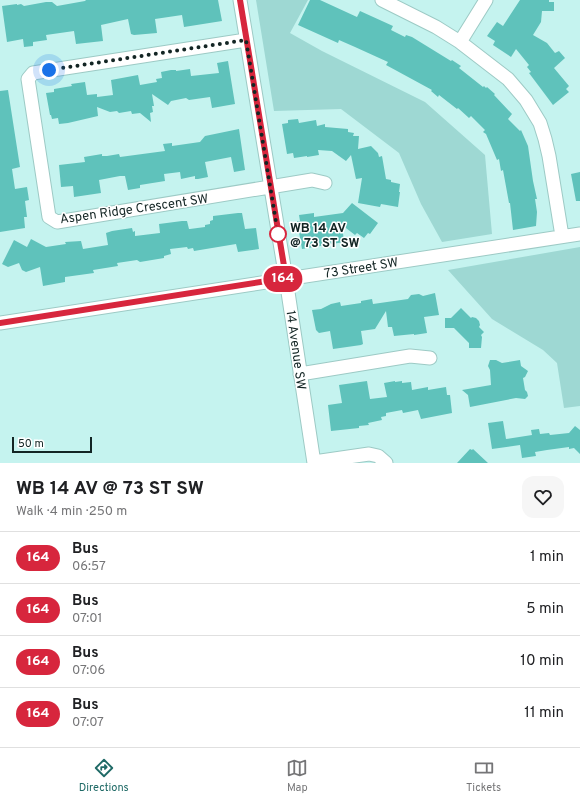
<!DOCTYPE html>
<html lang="en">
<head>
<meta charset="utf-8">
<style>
	body { margin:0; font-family:Overpass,sans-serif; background:#f6f6f6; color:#202124; height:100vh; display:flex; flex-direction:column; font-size:15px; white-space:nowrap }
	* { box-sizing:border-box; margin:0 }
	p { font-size:13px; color:#757577 }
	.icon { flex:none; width:22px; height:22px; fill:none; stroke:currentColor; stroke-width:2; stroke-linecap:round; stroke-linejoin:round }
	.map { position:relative; height:463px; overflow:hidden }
	.drawer { display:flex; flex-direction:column; background:#fff; flex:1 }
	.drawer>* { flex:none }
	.badge { padding:0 8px; border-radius:13px; font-size:14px; line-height:26px }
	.scale { position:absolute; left:12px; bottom:10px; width:80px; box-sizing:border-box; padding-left:4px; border:2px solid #132524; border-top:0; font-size:11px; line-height:14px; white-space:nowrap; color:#132524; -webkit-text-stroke:3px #fff; paint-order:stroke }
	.you { position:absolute; width:20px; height:20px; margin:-10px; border:3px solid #fff; border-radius:50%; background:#1a73e8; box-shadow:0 0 0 6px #1a73e833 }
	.map>.badge { position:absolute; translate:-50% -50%; box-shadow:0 0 0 2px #fff }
	.round { display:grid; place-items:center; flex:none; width:42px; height:42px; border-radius:12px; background:#f6f6f6 }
	.summary { display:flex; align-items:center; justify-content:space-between; height:68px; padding:0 16px }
	h1 { font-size:19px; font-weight:700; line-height:30px }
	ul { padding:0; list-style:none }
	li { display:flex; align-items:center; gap:12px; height:52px; padding:0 16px; border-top:1px solid #e0e0e0 }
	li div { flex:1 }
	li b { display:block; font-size:15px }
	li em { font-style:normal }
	li .badge { min-width:44px; font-weight:700; text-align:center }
	.tab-bar { display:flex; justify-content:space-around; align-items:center; height:56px; border-top:1px solid #e0e0e0; background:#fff; font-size:11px; color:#757577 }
	.tab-bar a { display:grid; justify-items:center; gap:2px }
	.tab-bar .current { color:#1f6a66 }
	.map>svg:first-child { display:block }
</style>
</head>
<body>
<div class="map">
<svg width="580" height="463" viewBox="0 0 580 463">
	<rect width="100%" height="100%" fill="#c5f3ef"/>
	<!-- green -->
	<path fill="#9ed8d3" d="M256,0H308L290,33L322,51L425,102L485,155L492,234L442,242L421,204L399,153L341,109L274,111Z
		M580,247V406L564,408L557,363L543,350L492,319L448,270Z"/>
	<!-- building -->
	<path fill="#5fc2bb" d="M86,0H218L222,21L184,27L182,15L155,19L157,33L134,35L131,34L128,19L101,25L103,41L76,44L74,31L46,35L47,40L33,42V46L24,47L23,39L7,42L2,6L17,4V5L21,4L24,6L46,2H52L57,6L85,1Z
		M310,0H320L357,17L360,11L393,26L391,30L405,37L406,35L412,37L451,61L452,60L461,66L459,68L483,87L484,86L486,88L487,87L495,94L494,95L512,114L508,119L520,131L521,130L528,146L533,181L537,199H535L537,212L536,226L513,230L510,203H509L503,170L501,171L499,159L497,160L486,134L483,132L485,130L471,116L469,118L458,108L457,109L439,95L438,97L431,91L432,90L386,65L388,62L355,47L339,40L338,43L298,25Z
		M520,0H549V2H554V11H542L541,22L533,35L547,43L555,53L559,51L565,58L554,68L569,86L566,89L569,92L553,105L529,73L531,72L527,67L529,65L516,49L511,57L493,45L495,41L487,36L497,22L503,26Z
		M228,61L235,104L212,108L210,97L189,100L186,98L171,101L168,105L152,94L154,106H152L153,112L150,113L151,122L140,113L132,114L131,111L119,113L117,111L110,112L97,107L98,116L68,123L59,124L58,118L52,119L51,115H50L46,93L54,92V89L72,86L71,84L85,82L87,95L97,94V97L113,95L111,80L138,75L140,85L157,82L156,79L162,78L161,72L171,70H176V71L190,69L191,76L219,73L217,63Z
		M8,90L20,167L12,169L15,189L27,187L29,200L25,201L27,217H24L25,228L0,232V91Z
		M298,119L299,123L316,120L317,126L325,124V127L348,129V132L354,133L353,136H359L358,149L371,146L378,153L379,157L382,156L386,179L391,180V182L400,184L399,192H400L398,207L381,204L380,207L358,203L362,178L356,179L351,155L346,161L332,151L318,150L319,155L307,157V156L294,158L293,153L287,154L282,124L288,123V120Z
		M239,129L245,170L234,172L231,157L205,162L208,177L198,179H195V176L181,179L180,172L164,174L165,181L140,185V188L128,190L125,176H120L99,180L101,193L74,197L73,186L61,187L59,165L85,162L84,157L102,154V156H107L119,154L120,157L165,151L163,144L172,143V146L200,142L205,136Z
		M580,172V201H576L571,174Z
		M352,203L378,223L370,234L368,233L364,238L357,233L355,235L342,225L344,242L302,249L297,221H300L299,215L314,213V217L343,213Z
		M238,213H242L245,229L256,228L259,249L238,252L236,244L194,251L193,248L188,249L187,247L170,249L171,254L164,256V258L140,262L137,260L117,263L118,266L93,270L94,273L65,277V282L43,286L40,267L26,272L22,270L19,263L8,267L2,264L14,240L27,247L31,239L46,247L66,244L65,242L81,241L83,249L108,245L106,233L112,231L132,228L133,232L135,231V236L160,233L159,224L182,221H187L189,229H190L205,227V225L210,224V221L213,220V216Z
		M435,293L439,315L424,317L427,333L414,335V334L394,336L392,327H388L386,311L375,329L361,331L363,344L361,345L333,349L330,331L319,333L316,330L312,310L321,309L331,304L340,302L341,306L361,303V301L372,299L373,304L408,299L411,295L419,294L423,296Z
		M461,308L471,318L472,317L476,318L479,321L480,325L479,327L484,332L481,335L482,337L481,348H469V343L454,328H445V318H451Z
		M490,360H496L502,363L520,360L521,366L528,371L525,377L523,378L525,390L527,392L528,396L525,399L516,398L470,407L468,395L462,390L491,385L490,370L488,366Z
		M367,381L370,399L387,397L384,383L395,381V382L402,381V383L411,382L412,390L428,387V390L446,387L447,395H450L452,413L421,419L418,410L403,413L402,410L386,413V416L381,417L382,420L368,423L369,425L359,426V428L331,431L328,405L342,403L339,385Z
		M503,421L506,439L532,435L531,430L539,429L540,434L549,433L550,435L569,433L575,426L580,430V454L574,448L569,449V447L547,450L535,452L536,456L522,458L520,445L492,449L488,423Z
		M470,449L472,450L473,449L488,463H457Z"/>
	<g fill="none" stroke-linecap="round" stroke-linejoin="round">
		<!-- minor casing -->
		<g stroke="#9dcac5" stroke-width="15">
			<path id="minor" d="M240,0L286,279L314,463
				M382,0L436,27L460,42L508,79L526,100L540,123L545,139L549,156L562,236
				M246,40L33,73L28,79L49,217L57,222L312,180L325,183
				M460,42L486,0
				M0,323L580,234
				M300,374L410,356L430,358
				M314,462L369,454L378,456L386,463"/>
		</g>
		<!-- minor -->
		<use href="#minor" stroke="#fff" stroke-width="13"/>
	</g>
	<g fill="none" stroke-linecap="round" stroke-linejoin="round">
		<!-- line casing -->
		<g stroke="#fff" stroke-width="9">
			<path id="line" d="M0,323L286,278L240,0"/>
		</g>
		<!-- line -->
		<use href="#line" stroke="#d7263d" stroke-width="6"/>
		<!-- walk -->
		<path stroke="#132524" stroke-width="4" stroke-dasharray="0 7.2" d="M49,70L246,40L278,234"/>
	</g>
	<!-- markers -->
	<circle fill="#fff" stroke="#d7263d" stroke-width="2" cx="278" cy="234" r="8"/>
	<g text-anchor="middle" stroke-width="3" stroke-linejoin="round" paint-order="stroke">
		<!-- street labels -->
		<g font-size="13" fill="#132524" stroke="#fff">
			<text transform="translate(134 208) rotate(-8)" y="5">Aspen Ridge Crescent SW</text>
			<text transform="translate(361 267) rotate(-9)" y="5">73 Street SW</text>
			<text transform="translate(297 350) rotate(82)" y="5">14 Avenue SW</text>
		</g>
		<!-- stop labels -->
		<g font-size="13" font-weight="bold" fill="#132524" stroke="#fff" text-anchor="start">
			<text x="290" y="232">WB 14 AV<tspan x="290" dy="15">@ 73 ST SW</tspan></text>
		</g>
	</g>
</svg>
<div class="scale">50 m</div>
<div class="you" style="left:49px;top:70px"></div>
<b class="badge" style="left:283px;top:279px;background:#d7263d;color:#fff">164</b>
</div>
<section class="drawer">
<div class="summary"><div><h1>WB 14 AV @ 73 ST SW</h1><p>Walk · 4 min · 250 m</p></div><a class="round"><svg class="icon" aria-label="heart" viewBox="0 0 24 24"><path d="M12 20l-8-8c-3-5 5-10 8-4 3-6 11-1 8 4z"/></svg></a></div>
<ul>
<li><span class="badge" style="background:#d7263d;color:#fff">164</span><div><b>Bus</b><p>06:57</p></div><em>1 min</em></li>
<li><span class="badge" style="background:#d7263d;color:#fff">164</span><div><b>Bus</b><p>07:01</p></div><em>5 min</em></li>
<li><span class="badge" style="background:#d7263d;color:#fff">164</span><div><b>Bus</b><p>07:06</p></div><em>10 min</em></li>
<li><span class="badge" style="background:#d7263d;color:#fff">164</span><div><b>Bus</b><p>07:07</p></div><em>11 min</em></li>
</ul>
</section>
<nav class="tab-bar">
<a class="current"><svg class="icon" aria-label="directions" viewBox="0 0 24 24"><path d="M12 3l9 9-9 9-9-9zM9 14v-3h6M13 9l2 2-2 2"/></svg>Directions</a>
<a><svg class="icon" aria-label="map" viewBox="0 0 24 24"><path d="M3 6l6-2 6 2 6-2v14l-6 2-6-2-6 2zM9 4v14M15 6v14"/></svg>Map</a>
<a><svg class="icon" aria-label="tickets" viewBox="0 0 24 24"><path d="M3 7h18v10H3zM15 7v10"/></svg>Tickets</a>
</nav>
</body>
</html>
